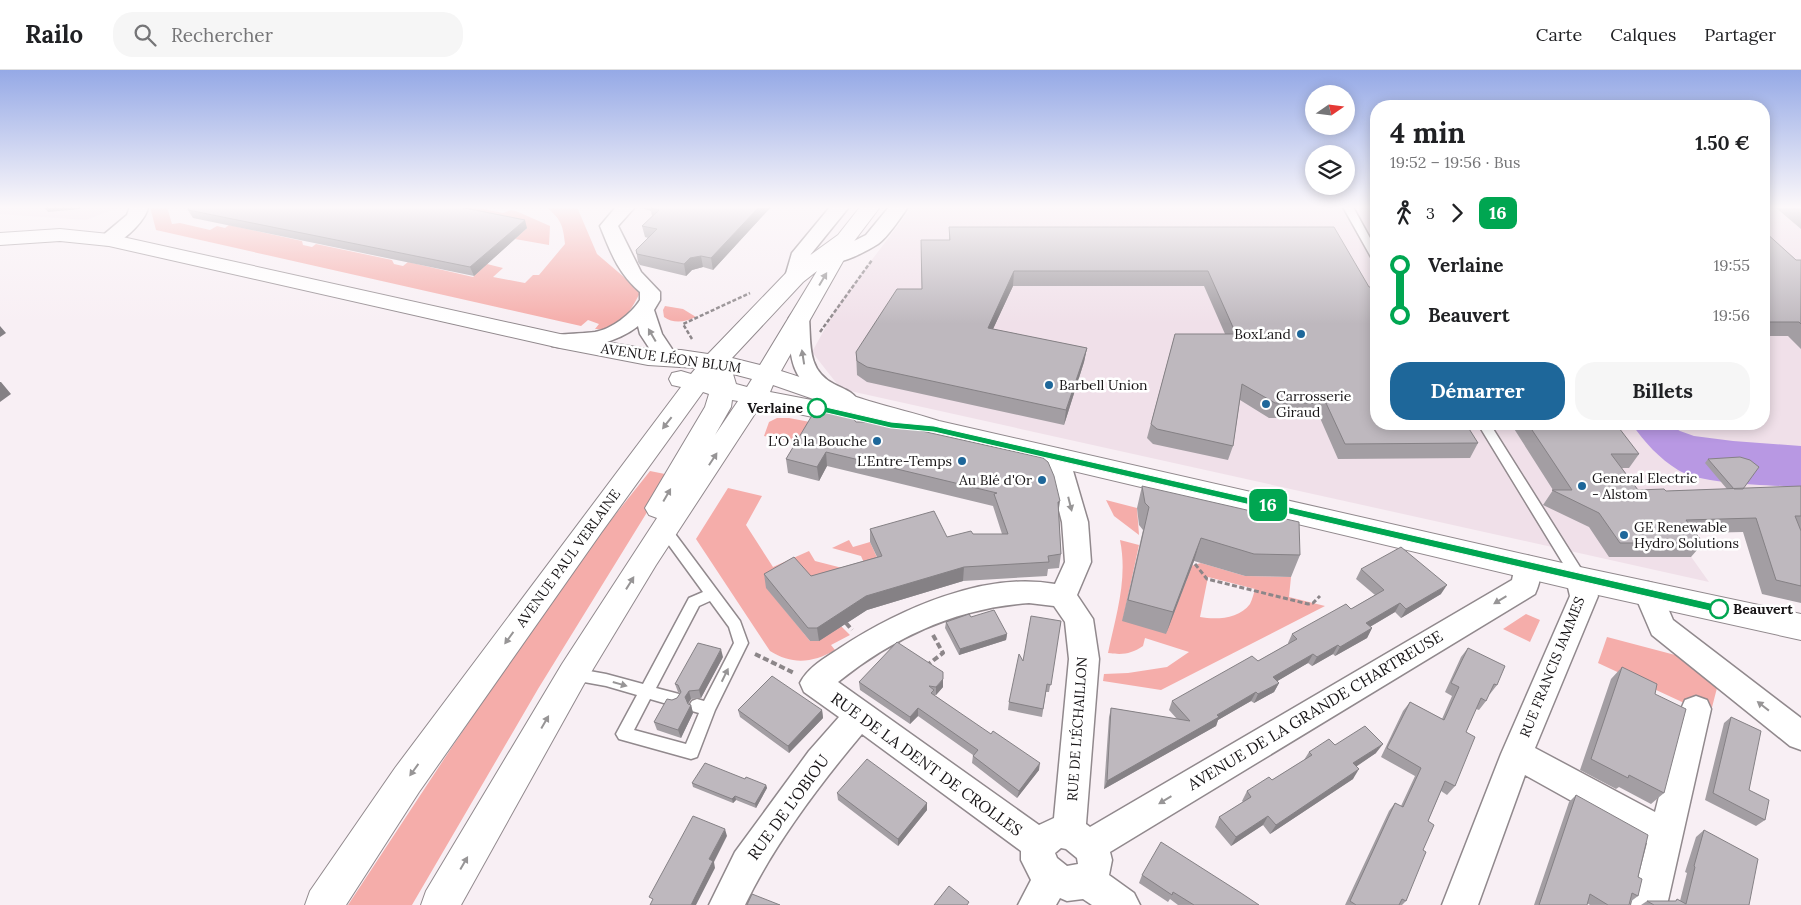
<!DOCTYPE html>
<html lang="fr">
<head>
<meta charset="utf-8">
<style>
	body { margin:0; font-family:Lora,serif; background:#f6f6f6; color:#202124; height:100vh; display:flex; flex-direction:column; font-size:19px; white-space:nowrap }
	* { box-sizing:border-box; margin:0 }
	p { font-size:16px; color:#757577 }
	.icon { flex:none; width:28px; height:28px; fill:none; stroke:currentColor; stroke-width:2; stroke-linecap:round; stroke-linejoin:round }
	.map { position:relative; flex:1; overflow:hidden }
	.details { position:absolute; left:1370px; top:30px; width:400px; height:330px; display:flex; flex-direction:column; background:#fff; border-radius:20px; box-shadow:0 2px 12px #0003 }
	.details>* { flex:none }
	.badge { padding:0 10px; border-radius:8px; font-size:18px; line-height:32px }
	.needle { width:32px; rotate:76deg }
	.controls { position:absolute; left:1305px; top:15px; display:grid; gap:10px }
	.controls a { display:grid; place-items:center; width:50px; height:50px; border-radius:50%; background:#fff; box-shadow:0 2px 12px #0003; font-size:25px }
	.map>.badge { position:absolute; translate:-50% -50%; box-shadow:0 0 0 2px #fff }
	.legs { display:flex; align-items:center; gap:8px; height:55px; padding:0 20px; font-size:16px }
	.legs p { margin-inline-start:auto }
	.overview { display:flex; align-items:center; justify-content:space-between; height:85px; padding:0 20px }
	h1 { font-size:28px; font-weight:700; line-height:38px }
	.primary-button { display:flex; gap:10px; margin-top:auto; padding:10px 20px }
	.primary-button a { flex:1; height:58px; border-radius:20px; background:#1e679a; color:#fff; font-size:20px; font-weight:700; line-height:58px; text-align:center }
	.primary-button a+a { background:#f6f6f6; color:#202124 }
	ul { padding:0 20px; list-style:none }
	li { display:flex; align-items:center; gap:18px; height:50px; font-size:19px }
	li i { display:grid; place-items:center; width:8px; height:100%; margin:0 6px; background:currentColor }
	li i::after { content:''; width:12px; height:12px; margin:-6px; border:4px solid; border-radius:50%; background:#fff }
	li p { margin-inline-start:auto }
	li:first-child i { background:linear-gradient(#0000 50%,currentColor 0) }
	li:last-child i { background:linear-gradient(currentColor 50%,#0000 0) }
	header { display:flex; align-items:center; gap:30px; box-sizing:border-box; height:70px; padding:0 25px; background:#fff; border-bottom:1px solid #e0e0e0 }
	header strong { font-size:24px }
	nav { display:flex; gap:28px; margin-inline-start:auto; font-size:18px }
	.search { width:350px; height:45px; background:#f6f6f6; display:flex; align-items:center; gap:12px; box-sizing:border-box; padding:0 18px; border-radius:20px; color:#757577; font-size:19px }
	.map>svg:first-child { display:block }
</style>
</head>
<body>
<header>
<strong>Railo</strong>
<div class="search"><svg class="icon" aria-label="search" viewBox="0 0 24 24"><circle cx="10" cy="10" r="6"/><path d="M15 15l6 6"/></svg>Rechercher</div>
<nav><a>Carte</a><a>Calques</a><a>Partager</a></nav>
</header>
<div class="map">
<svg width="1801" height="835" viewBox="0 0 1801 835">
	<rect width="100%" height="100%" fill="#f8eff4"/>
	<!-- built -->
	<path fill="#f0e0e9" d="M0,137H116L117,138L86,150L0,144Z
		M912,137H1376V354H1764V137H1801V460L1675,464L1709,512L841,319L812,282L839,233Z"/>
	<!-- green -->
	<path fill="#f5adaa" fill-rule="evenodd" d="M150,137H167L172,154L180,153L210,160L217,156L225,158L229,155L302,171L303,175L312,177L316,174L392,190L394,194L403,196L408,192L473,207L487,194L503,198L493,207L525,213L533,205H539L565,174C563,155 561,149 546,137H577L597,184L638,219L640,223C629,243 620,261 595,259L599,254L588,250L581,256L156,160Z
		M422,137H473L503,143L511,140L516,141L550,156L549,175L515,169L527,158Z
		M665,236L683,239L696,247C686,252 673,254 664,247L663,240Z
		M777,348H789L810,352L798,373L764,366L769,352Z
		M650,401L670,405L538,619L412,835H348L452,677L576,494Z
		M728,418L762,426L746,455L773,497L809,481L815,491L854,501L766,517L810,571L841,556L850,565L831,575L835,580C813,593 792,595 770,581L696,469Z
		M1106,430L1137,438L1139,465L1114,446Z
		M849,470L853,477L870,472L885,505L871,509L861,486L832,478Z
		M1120,470L1139,475L1123,549L1166,563L1187,509L1184,498L1201,493L1245,506L1291,507L1289,527L1325,536L1161,620L1103,611L1104,604L1128,603L1167,597L1189,582L1145,568L1143,576C1131,584 1123,585 1108,583C1116,545 1128,509 1120,470ZM1208,507L1255,519C1254,523 1252,530 1250,534C1239,549 1216,550 1200,547Z
		M1526,544L1540,550L1530,572L1503,559Z
		M1607,567L1679,586L1717,618L1710,645L1598,593Z"/>
	<!-- water -->
	<path fill="#b898e3" d="M1632,354H1668L1680,361L1694,366L1733,371L1801,376V417C1770,415 1703,415 1678,400C1660,389 1644,372 1632,354Z"/>
	<g fill="none" stroke-linecap="round" stroke-linejoin="round">
		<!-- lane casing -->
		<g stroke="#91898d" stroke-width="3">
			<path id="lane" d="M1343,137H1353L1376,179V190L1371,187Z
				M1478,354H1490L1585,505L1587,509L1585,513L1580,514L1575,513Z
				M665,455L670,457L740,551L748,573L715,640L697,687L691,689L619,669L616,664L637,625L606,616L573,610L568,608L566,604L568,600L573,598L606,604L643,614L689,528L703,522L660,463L658,460L660,457ZM710,531L729,557L734,573L704,631L697,629L692,631L689,636L692,641L699,643L686,674L634,660L650,629L674,636L679,634L682,629L679,624L656,618L699,536Z"/>
		</g>
		<!-- street casing -->
		<g stroke="#91898d" stroke-width="3">
			<path id="street" d="M130,137H148C147,149 125,170 114,174C110,176 106,175 102,174L100,170L102,166L127,145Z
				M616,137H635L618,156L641,202L660,222V230L654,240L662,264L678,288L675,293L667,295L659,293L640,264L638,256C617,273 579,282 552,276L549,271L552,266C567,263 581,264 595,262C612,259 631,244 640,230V222C618,203 611,183 600,156Z
				M830,137H849L811,184L802,211L795,213L788,211L785,207L792,183Z
				M889,137H908C901,147 888,167 878,174C867,181 841,195 828,192L825,188L828,184L866,165Z
				M799,242L806,244L809,248C811,275 807,300 834,314C843,319 852,321 857,329L854,334C843,337 835,333 825,328C788,310 790,284 789,248L792,244Z
				M1057,379L1066,381L1069,387L1088,452L1091,492L1077,525L1093,549L1099,589L1086,754L1090,757L1512,510L1515,496L1518,489L1528,486L1538,489C1543,500 1540,513 1535,524L1110,782L1112,790L1109,805L1134,823L1140,835H1092L1083,829L1067,831L1060,828L1056,835H1018L1031,810L1021,790V781L862,664C820,714 773,776 745,835H709L735,782L809,681L839,647L804,622L800,613C808,597 825,588 840,578C898,540 984,501 1055,514L1065,492L1062,452L1045,387L1048,381ZM1029,533L1054,536L1065,552L1069,589L1054,748L1039,755L838,612C894,567 956,538 1029,533ZM1061,778L1066,779L1077,788L1078,794L1067,796L1057,788L1055,783Z
				M1580,498L1590,501L1598,526L1535,678L1655,742L1681,639L1685,630L1696,626L1707,630L1711,639L1667,835H1631L1647,773L1525,705L1478,835H1442L1501,684L1570,526L1566,509L1570,501Z
				M1648,512L1658,515L1673,550L1801,648V680L1790,676L1652,565L1634,523L1638,515Z"/>
		</g>
		<!-- secondary casing -->
		<g stroke="#91898d" stroke-width="2">
			<path id="secondary" d="M860,137H880L855,170L781,301C811,310 839,322 869,331C892,338 915,343 939,351L1580,497L1801,544V570L1580,521L934,368L849,342L846,349L837,352L760,336L656,495L584,614L461,835H421L426,821L562,594L657,448L649,445L645,438L705,337L709,324L703,322L601,463L419,722L346,835H305L310,821L395,698L681,317L672,315L669,309L672,303L681,301L691,304L696,298L648,295L560,278L109,176L60,171L0,175V163L60,159L109,164L560,264L648,279L681,280L708,284L787,202L838,165ZM817,201L760,295L732,288L803,212ZM733,304L752,309L747,317L736,314ZM773,315L822,332L770,322ZM732,330L738,331L715,365L731,337Z"/>
		</g>
		<!-- path-far2 -->
		<path stroke="#8c8689" stroke-width="2.5" stroke-dasharray="4 2" stroke-linecap="butt" d="M820,262L872,190
			M692,269L683,254L750,223"/>
		<!-- path-far1 -->
		<path stroke="#8c8689" stroke-width="3" stroke-dasharray="5 2.5" stroke-linecap="butt" d="M1195,494L1207,509L1308,534L1313,533L1320,526"/>
		<!-- path -->
		<path stroke="#8c8689" stroke-width="4" stroke-dasharray="6 3" stroke-linecap="butt" d="M846,553L852,560
			M755,584L794,603
			M926,596L943,583L933,565"/>
		<!-- lane -->
		<use href="#lane" fill="#fff" fill-rule="evenodd"/>
		<!-- street -->
		<use href="#street" fill="#fff" fill-rule="evenodd"/>
		<!-- secondary -->
		<use href="#secondary" fill="#fff" fill-rule="evenodd"/>
	</g>
	<!-- wall -->
	<path fill="#a39ea3" d="M637,137H771L713,200L703,197L692,200L686,206L640,195L638,192L636,180L648,168L645,167L642,156L652,146L651,141Z
		M1775,137H1801V159Z
		M188,140L527,158L474,206L193,148Z
		M949,157H1334L1376,354L1478,373L1470,388L1338,389L1320,348H1269L1240,330L1233,376L1228,390L1153,374L1147,368L1175,264H1225L1204,216H1013L993,259L1087,278L1084,292L1064,355L867,312L857,305L856,282L922,219L921,170H949Z
		M1764,161L1796,190H1801V279L1788,266H1764Z
		M853,345V349L856,352L1059,442L1061,484L1059,498L1048,499L1047,506L963,511L867,540L819,571H810L766,518L764,504L811,506L877,487L870,472V459L947,467L973,464H1002L993,436L827,396L819,411L788,403L786,389Z
		M1511,354H1591L1593,357L1639,384L1629,398H1622L1638,420L1666,421L1727,419L1705,393L1708,389L1743,419L1801,416V459H1800L1801,461V533L1762,524L1743,462L1696,463L1703,473L1691,487H1609L1589,457L1543,435L1553,420Z
		M1142,416L1300,485L1291,507L1245,506L1194,491L1166,564L1122,551L1143,460L1139,455L1137,438Z
		M1361,499L1441,524L1401,548L1395,542L1370,557L1372,558L1367,568L1335,586L1333,584L1312,596L1308,593L1277,611L1279,613L1274,622L1254,633L1251,631L1218,650L1216,656L1104,719L1109,647L1111,638L1177,649L1169,640L1172,631L1258,591L1288,574V573L1292,564L1351,539L1375,525L1356,509Z
		M971,547L1007,564L1006,570L959,585L945,558L946,552Z
		M1061,551L1049,622H1046L1042,647L1008,640L1009,632L1023,591Z
		M1468,578L1497,615L1490,624H1489L1486,631L1479,640L1476,639L1466,662L1455,716L1447,725L1441,721L1428,751L1423,780L1406,831L1402,835H1345L1389,741L1395,733L1401,736L1415,706L1381,687L1403,641L1410,632L1442,649L1452,626L1445,622L1461,587Z
		M723,587L701,628L691,629L688,634L691,635L693,643L681,668L657,660L654,652L672,630L677,628L681,623L678,622L675,614Z
		M1622,597L1655,624L1664,723L1651,734L1619,717L1616,719L1580,700L1611,609Z
		M859,612L943,617L936,625H934L1039,700L1017,728L972,693L973,685L918,646L910,654L860,620Z
		M738,640H822L823,648L789,683L740,647Z
		M1731,647L1749,720L1765,750L1756,756L1705,730L1724,653Z
		M1335,675L1376,683L1356,696L1353,709L1270,764L1263,755L1231,776L1215,757L1219,747L1243,732L1242,731L1247,721L1272,710L1304,690L1309,682Z
		M745,709L766,715L767,718L756,738L736,730L733,733L693,717L692,713Z
		M837,723L927,733V740L898,776L838,730Z
		M1576,725L1638,807V826L1630,832L1629,835H1590L1587,833V835H1534L1569,732Z
		M1704,760L1749,835H1641L1647,831H1680L1687,803L1685,802L1696,767Z
		M1142,805L1259,835H1178L1170,829L1168,832L1139,813Z"/>
	<!-- shaded-wall -->
	<path fill="#858185" d="M44,137H81L80,139L48,142Z
		M759,137H771L713,200L711,188Z
		M525,150L527,158L474,206L470,197Z
		M701,186L703,197L692,200L686,206L684,194L690,188Z
		M1014,201L1013,216L987,272L988,258Z
		M0,256L6,263L0,267Z
		M1087,278L1084,292L1064,355L1066,340Z
		M0,312H1L11,324L0,332Z
		M826,382L827,396L819,411L817,397Z
		M1060,431L1058,445V432Z
		M1201,468L1194,491L1166,564L1173,542Z
		M964,497L963,511L867,540L819,571L817,558L866,526Z
		M1447,515L1441,524L1401,548L1406,539Z
		M1400,533L1395,542L1361,562L1366,553Z
		M1372,558L1367,568L1335,586L1340,577Z
		M1007,564L1006,570L959,585L960,579Z
		M1338,575L1333,584L1312,596L1317,587Z
		M721,579L723,587L701,628L699,620Z
		M1313,584L1308,593L1269,616L1273,607Z
		M943,609V617L936,625V617Z
		M1279,613L1274,622L1254,633L1258,624Z
		M689,621L691,629L687,635L685,627Z
		M1256,622L1251,631L1218,650L1216,656L1104,719L1107,711Z
		M691,635L693,643L681,668L678,660Z
		M918,638V646L910,654V647Z
		M822,640L823,648L789,683L788,676Z
		M1383,674L1376,683L1347,703L1353,693Z
		M1040,693L1039,700L1017,728L1019,721Z
		M1359,699L1353,709L1270,764L1276,755Z
		M766,715L767,718L756,738L755,734Z
		M735,726L736,730L733,733L732,729Z
		M927,733V740L898,776V769Z
		M1268,746L1263,755L1231,776L1236,767Z
		M725,759L727,766L714,792L715,798L696,835H691L709,789Z"/>
	<!-- building -->
	<path fill="#beb8be" stroke="#858185" d="M189,137H460L525,150L470,197L188,140Z
		M652,137H759L711,188L701,186L690,188L684,194L637,184L636,180L657,159L642,156L659,140L651,138Z
		M949,157H1334L1369,217H1372L1376,225V354H1466L1478,373L1345,374L1326,333H1275L1242,314L1233,376L1157,359L1151,354L1175,264H1236L1208,201H1014L988,258L1087,278L1066,340L867,297L857,291L856,282L897,219H922L921,170H950Z
		M1764,161L1796,190H1801V254L1799,252H1764Z
		M817,337L853,345V348L856,352H865L868,349L1043,388L1048,392L1054,406L1060,431L1058,432L1061,484L1048,486L1049,492L964,497L866,526L817,558H808L764,504L794,487L811,506L882,486L870,459L934,441L947,467L971,461L973,464H1008L994,424L997,423L826,382L817,397L786,389Z
		M1528,354H1591L1593,357L1619,358L1639,384H1611L1638,420L1664,419L1666,421L1801,416V446H1795L1801,461V516L1776,510L1756,448L1686,450L1703,473H1620L1599,443L1552,420H1572Z
		M1740,387L1750,390L1759,397L1743,419H1734L1708,389Z
		M1142,416L1299,452L1300,485L1254,484L1201,468L1173,542L1128,530L1149,437L1145,433Z
		M1401,477L1447,515L1406,539L1400,533L1366,553L1372,558L1340,577L1338,575L1317,587L1313,584L1273,607L1279,613L1258,624L1256,622L1217,645L1219,647L1107,711L1111,638L1190,651L1172,631L1252,586L1258,591L1297,569L1292,564L1346,534L1351,539L1384,520L1361,499Z
		M994,540L1007,564L960,579L946,552L969,544L971,547Z
		M1031,546L1061,551L1051,615L1047,614L1043,639L1009,632L1019,584L1023,591Z
		M897,572L943,602V609L936,617L929,616L934,620L931,623L991,664L993,661L1040,693L1019,721L973,686L978,680L918,638L910,647L859,612Z
		M698,573L721,579L699,620L689,621L685,627L688,634L691,635L678,660L654,652L667,629L672,630L677,628L681,622L678,615L675,614Z
		M1468,578L1505,596L1497,615L1494,614L1486,631L1481,628L1466,662L1475,667L1455,716L1445,711L1428,751L1434,755L1423,780L1426,782L1406,831L1402,829L1399,835H1356L1350,831L1395,733L1403,737L1421,698L1387,678L1410,632L1444,650L1459,617L1451,613Z
		M1622,597L1657,614L1655,624L1686,639L1664,723L1629,705L1628,708L1591,689Z
		M772,606L822,640L788,676L738,640Z
		M1731,647L1761,661L1749,720L1769,730L1765,750L1713,723Z
		M1365,656L1383,674L1353,693L1359,699L1276,755L1268,746L1236,767L1219,747L1251,727L1247,721L1269,707L1272,710L1312,685L1309,682L1329,669L1335,675Z
		M867,689L927,733L898,769L837,723Z
		M705,693L745,709L746,707L766,715L755,734L735,726L732,729L692,713Z
		M1576,725L1648,765L1638,807L1642,809L1638,826L1632,823L1629,835H1608L1590,824L1587,835H1539Z
		M693,746L725,759L709,789L713,791L691,835H650L653,829L649,827Z
		M1704,760L1758,789L1749,835H1654L1647,831H1676L1677,829L1686,834L1695,797L1694,796Z
		M1161,772L1241,823L1259,835H1194L1173,822L1172,825L1142,805Z
		M949,816L969,832L967,835H934Z
		M752,824L780,835H747Z"/>
	<!-- one-way arrows -->
	<defs><path id="oneway-solid" d="M-6-.8H1V-3.2L6.5 0L1 3.2V.8H-6Z" transform="scale(1.25)"/></defs>
	<g fill="#979596">
		<use href="#oneway-solid" transform="translate(823 209) rotate(-59)"/>
		<use href="#oneway-solid" transform="translate(652 265) rotate(-120)"/>
		<use href="#oneway-solid" transform="translate(803 287) rotate(-99)"/>
		<use href="#oneway-solid" transform="translate(667 353) rotate(128)"/>
		<use href="#oneway-solid" transform="translate(713 389) rotate(-57)"/>
		<use href="#oneway-solid" transform="translate(667 425) rotate(-60)"/>
		<use href="#oneway-solid" transform="translate(1070 434) rotate(76)"/>
		<use href="#oneway-solid" transform="translate(630 513) rotate(-58)"/>
		<use href="#oneway-solid" transform="translate(1500 530) rotate(149)"/>
		<use href="#oneway-solid" transform="translate(509 568) rotate(126)"/>
		<use href="#oneway-solid" transform="translate(725 605) rotate(-64)"/>
		<use href="#oneway-solid" transform="translate(620 614) rotate(16)"/>
		<use href="#oneway-solid" transform="translate(1763 636) rotate(-142)"/>
		<use href="#oneway-solid" transform="translate(545 652) rotate(-60)"/>
		<use href="#oneway-solid" transform="translate(414 700) rotate(126)"/>
		<use href="#oneway-solid" transform="translate(1165 730) rotate(149)"/>
		<use href="#oneway-solid" transform="translate(464 793) rotate(-60)"/>
	</g>
	<!-- sky -->
	<linearGradient id="sky" x2="0" y2="1"><stop stop-color="#95a9e6"/><stop offset="0.54" stop-color="#fcf8fa"/><stop offset="1" stop-color="#fcf8fa" stop-opacity="0"/></linearGradient>
	<rect width="1801" height="254" fill="url(#sky)"/>
	<!-- line-1 -->
	<path fill="#00a651" stroke="#fff" d="M817,335L891,352L934,356L1719,535L1724,539L1719,543L934,362L891,358L814,340L812,338Z"/>
	<!-- markers -->
	<g fill="#1e679a" stroke="#fff" stroke-width="2">
		<circle cx="1301" cy="264" r="5"/>
		<circle cx="1049" cy="315" r="5"/>
		<circle cx="1266" cy="334" r="5"/>
		<circle cx="877" cy="371" r="5"/>
		<circle cx="962" cy="391" r="5"/>
		<circle cx="1042" cy="410" r="5"/>
		<circle cx="1582" cy="416" r="5"/>
		<circle cx="1624" cy="465" r="5"/>
	</g>
	<g fill="#fff" stroke="#00a651" stroke-width="2.5">
		<circle cx="817" cy="338" r="9"/>
		<circle cx="1719" cy="539" r="9"/>
	</g>
	<g text-anchor="middle" stroke-width="5" stroke-linejoin="round" paint-order="stroke">
		<!-- poi labels -->
		<g font-size="14" fill="#171416" stroke="#fff" text-anchor="end">
			<text x="1291" y="269">BoxLand</text>
			<text x="1059" y="320" text-anchor="start">Barbell Union</text>
			<text x="1276" y="331" text-anchor="start">Carrosserie<tspan x="1276" dy="16">Giraud</tspan></text>
			<text x="867" y="376">L'O à la Bouche</text>
			<text x="952" y="396">L'Entre-Temps</text>
			<text x="1592" y="413" text-anchor="start">General Electric<tspan x="1592" dy="16">- Alstom</tspan></text>
			<text x="1032" y="415">Au Blé d'Or</text>
			<text x="1634" y="462" text-anchor="start">GE Renewable<tspan x="1634" dy="16">Hydro Solutions</tspan></text>
		</g>
		<!-- street labels -->
		<g font-size="14" fill="#171416" stroke="#fff">
			<text transform="translate(671 288) rotate(8)" y="5">AVENUE LÉON BLUM</text>
			<text transform="translate(568 488) rotate(-54)" y="5">AVENUE PAUL VERLAINE</text>
			<text transform="translate(1552 597) rotate(-68)" y="5">RUE FRANCIS JAMMES</text>
			<text transform="translate(1077 659) rotate(-86)" y="5">RUE DE L'ÉCHAILLON</text>
		</g>
		<!-- stop labels -->
		<g font-size="14" font-weight="bold" fill="#171416" stroke="#fff" text-anchor="end">
			<text x="803" y="343">Verlaine</text>
			<text x="1733" y="544" text-anchor="start">Beauvert</text>
		</g>
		<!-- near-street labels -->
		<g font-size="16" fill="#171416" stroke="#fff">
			<text transform="translate(1315 640) rotate(-31)" y="6">AVENUE DE LA GRANDE CHARTREUSE</text>
			<text transform="translate(927 694) rotate(36)" y="6">RUE DE LA DENT DE CROLLES</text>
			<text transform="translate(788 737) rotate(-54)" y="6">RUE DE L'OBIOU</text>
		</g>
	</g>
</svg>
<div class="controls">
<a><svg class="needle" viewBox="-14 -14 28 28"><path d="M0-13l5 13h-10z" fill="#e53935"/><path d="M0 13l5-13h-10z" fill="#757577"/></svg></a>
<a><svg class="icon" aria-label="layers" viewBox="0 0 24 24"><path d="M12 4l9 5-9 5-9-5zM3 14l9 5 9-5"/></svg></a>
</div>
<b class="badge" style="left:1268px;top:435px;background:#00a651;color:#fff">16</b>
<section class="details">
<div class="overview"><div><h1>4 min</h1><p>19:52 – 19:56 · Bus</p></div><b>1.50 €</b></div>
<div class="legs"><svg class="icon" aria-label="walk" viewBox="0 0 24 24"><circle cx="13" cy="4" r="2"/><path d="M13 8l-2 6 4 7M11 14l-3 7M7 12l3-4h3l4 4"/></svg>3<svg class="icon" aria-label="forward" viewBox="0 0 24 24"><path d="M9 5l7 7-7 7"/></svg><b class="badge" style="background:#00a651;color:#fff">16</b></div>
<ul>
<li><i style="color:#00a651"></i><b>Verlaine</b><p>19:55</p></li>
<li><i style="color:#00a651"></i><b>Beauvert</b><p>19:56</p></li>
</ul>
<div class="primary-button"><a>Démarrer</a><a>Billets</a></div>
</section>
</div>
</body>
</html>
